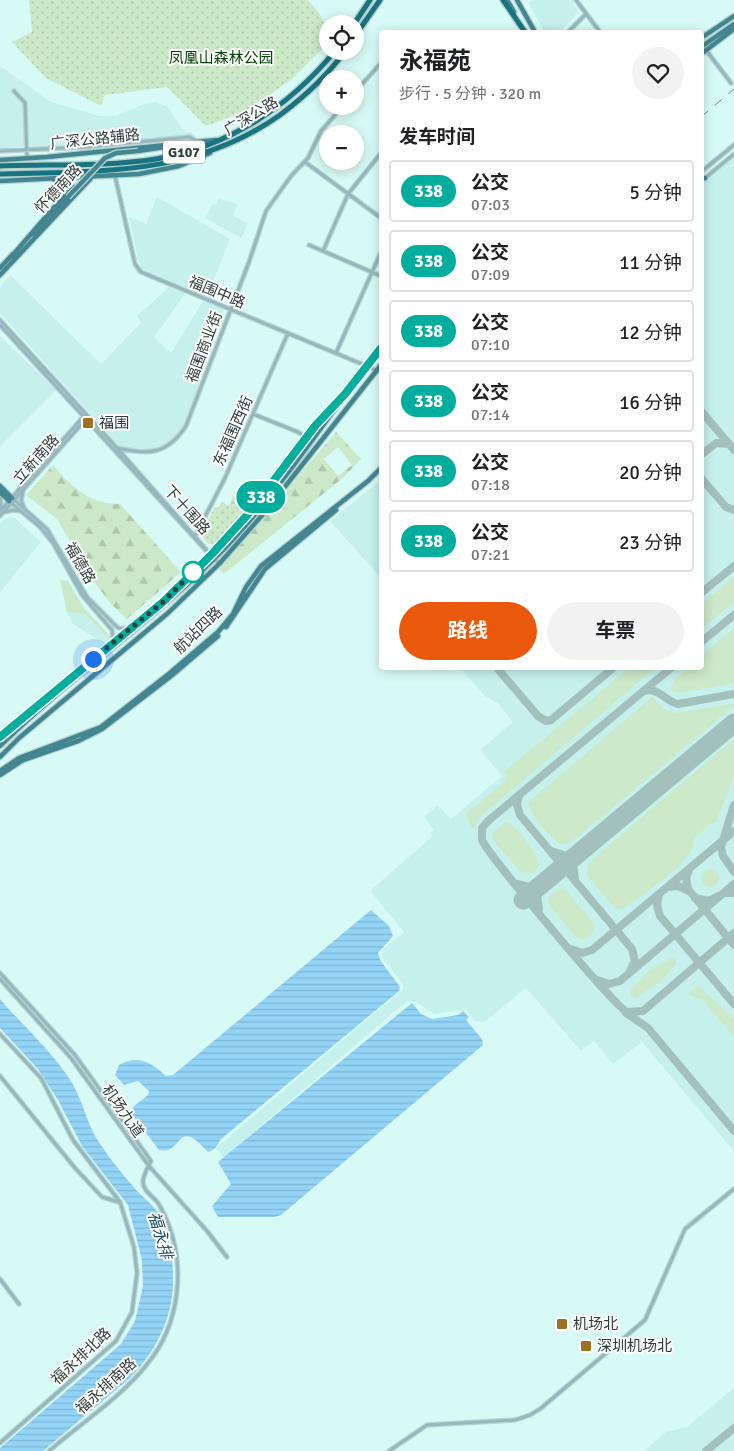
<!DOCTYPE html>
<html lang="zh">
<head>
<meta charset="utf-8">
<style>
	body { margin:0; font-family:Signika,"Noto Sans SC",sans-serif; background:#f2f2f2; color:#202124; height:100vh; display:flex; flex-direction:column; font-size:19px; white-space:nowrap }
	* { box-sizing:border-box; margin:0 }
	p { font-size:16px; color:#757577 }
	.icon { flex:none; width:28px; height:28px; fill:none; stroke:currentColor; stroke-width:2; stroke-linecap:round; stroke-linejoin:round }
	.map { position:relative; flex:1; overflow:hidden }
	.sheet { position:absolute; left:379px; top:30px; width:325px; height:640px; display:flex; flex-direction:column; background:#fff; border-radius:5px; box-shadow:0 2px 12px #0003 }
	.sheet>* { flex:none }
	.badge { padding:0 10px; border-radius:16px; font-size:18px; line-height:32px }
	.tools { position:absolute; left:319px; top:15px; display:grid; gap:10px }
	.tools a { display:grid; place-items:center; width:45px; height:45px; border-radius:50%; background:#fff; box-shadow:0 2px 12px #0003; font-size:25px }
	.you { position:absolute; width:25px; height:25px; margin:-12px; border:4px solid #fff; border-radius:50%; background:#1a73e8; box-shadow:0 0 0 8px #1a73e833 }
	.map>.badge { position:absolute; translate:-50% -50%; box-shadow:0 0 0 2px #fff }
	h2 { padding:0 20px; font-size:19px; line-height:45px }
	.round { display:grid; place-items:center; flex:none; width:52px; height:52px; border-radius:26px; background:#f2f2f2 }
	.overview { display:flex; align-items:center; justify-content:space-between; height:85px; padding:0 20px }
	h1 { font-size:24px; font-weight:700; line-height:38px }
	.cta { display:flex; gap:10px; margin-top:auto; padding:10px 20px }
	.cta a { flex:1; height:58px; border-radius:30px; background:#ea580c; color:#fff; font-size:20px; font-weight:700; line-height:58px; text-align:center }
	.cta a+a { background:#f2f2f2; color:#202124 }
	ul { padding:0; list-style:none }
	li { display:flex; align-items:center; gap:15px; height:62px; margin:0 10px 8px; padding:0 10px; border:2px solid #e0e0e0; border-radius:5px }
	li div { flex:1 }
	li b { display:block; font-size:19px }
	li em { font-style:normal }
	li .badge { min-width:55px; font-weight:700; text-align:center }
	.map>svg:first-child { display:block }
</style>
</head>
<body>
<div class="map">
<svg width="734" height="1451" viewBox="0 0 734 1451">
	<defs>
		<pattern id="forest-firs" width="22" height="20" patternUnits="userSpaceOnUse" patternTransform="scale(1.25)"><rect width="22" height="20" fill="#cbe8c8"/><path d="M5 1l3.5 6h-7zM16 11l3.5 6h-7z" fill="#afc8ad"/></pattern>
		<pattern id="park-dots" width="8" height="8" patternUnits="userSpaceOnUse" patternTransform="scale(1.25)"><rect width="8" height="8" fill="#cbe8c8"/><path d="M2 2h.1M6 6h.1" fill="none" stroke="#afc8ad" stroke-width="1.8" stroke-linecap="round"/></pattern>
		<pattern id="water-rules" width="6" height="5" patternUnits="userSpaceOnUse" patternTransform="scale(1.25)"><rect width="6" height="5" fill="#93d3f6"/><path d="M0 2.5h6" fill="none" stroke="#7fb6d4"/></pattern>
	</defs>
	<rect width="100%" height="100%" fill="#d8faf6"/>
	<!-- built -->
	<path fill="#c5f0eb" d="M533,0H572L578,12L560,32H545L528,3Z
		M0,66L51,102L100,116H116L144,104L155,102L161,104L169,108L182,129L192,133L197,137L88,149L0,153Z
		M734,157V1151L642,1042L613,1064L594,1041L581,1051L526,988L484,1022L474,1021L466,1010L434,1014L416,1002L407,1001L224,1157L216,1148L403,989V984L383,959L382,954L383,949L404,932L372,893V889L433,836L430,833L434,830L424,817L438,805L451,819L502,776L480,750L513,722L499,704L485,696L460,668H701V184Z
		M157,197L230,239L207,297L143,270L138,259L129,217L146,224Z
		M219,198L238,205L232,215L248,224L241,238L205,218L213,204L216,205Z
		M10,275L101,364L141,323L137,316L169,287L185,294L154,337L171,353L203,301L224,309L199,371L197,384L200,385L181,429L175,439L156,450L141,451L120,447L0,313V287Z
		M0,336L56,390L0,446Z
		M381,480V578L330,521Z
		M6,518H15L41,542L0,592V524Z
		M67,612L85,614L109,639L103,643L73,624Z
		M734,1388V1451H644L666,1432L687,1427Z"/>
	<!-- grass -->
	<path fill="#cbe8c8" d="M734,577V602L701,629V604Z
		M60,580L68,581L84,608L111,637L109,639L85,614L67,612Z
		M734,628V683L680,693L673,691L671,686L674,680L688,668H701V656Z
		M629,668H655L482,815L474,827L471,826L466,814L509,778L504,772Z
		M652,697L666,711L675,713L733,704L734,706L575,839C570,843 565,846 560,843C551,840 527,810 529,802Z
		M734,739V776L716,822L710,824L693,840C698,859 639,898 623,908L615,909L587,875L588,863Z
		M506,822C516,824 540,856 539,866L533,873L521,872L492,839L493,832Z
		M701 878a9 9 0 1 1 18 0a9 9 0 1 1-18 0Z
		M562,888L566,891L595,925L594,932L585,940L577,938L548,904L549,896Z
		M673,957L676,959V964L660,982L636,998L631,996V990L650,970Z
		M696,987H700L734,1019V1037L703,1000L688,994Z"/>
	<!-- forest -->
	<path fill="url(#forest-firs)" fill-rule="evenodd" d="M336,432L361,459L344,477L224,574L219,569ZM338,447L352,465L338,476L324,459Z
		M53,465C72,487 89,504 120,504L181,572L127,619L111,604L92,579L57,519L26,495Z"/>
	<!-- park -->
	<path fill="url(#park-dots)" d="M29,0H308C322,15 328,24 326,45L291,80L246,111L206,126L167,87L105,95L101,106L46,78L12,42L32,32Z
		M234,495L247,507L214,544H209L200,534L215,507L218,508L222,502L229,506Z"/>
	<!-- water -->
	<path fill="url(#water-rules)" d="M371,910L389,926L393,936L378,953L380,960L400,987L399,991L220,1140C218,1146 214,1150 208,1152C175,1115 184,1155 159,1150L131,1113L133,1107L148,1095L149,1091L138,1081L124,1085L115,1075L119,1065C138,1054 152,1063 166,1076L173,1075Z
		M0,999C22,1025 55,1054 72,1083C84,1103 87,1127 103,1148C113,1163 126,1178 138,1192C145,1199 154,1206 159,1214C167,1225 169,1241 171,1254C179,1302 164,1343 130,1378L43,1451H0V1448L121,1344L135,1321L143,1286L142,1260L128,1205L82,1146L58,1100L38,1069L0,1028Z
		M412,1003L421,1014L432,1019L458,1015L463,1011L469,1017L466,1020L482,1039L483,1045L281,1215L274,1217H218L212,1206L231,1184L218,1162Z"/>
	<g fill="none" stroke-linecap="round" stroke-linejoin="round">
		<!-- taxiway -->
		<path stroke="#a4c0bd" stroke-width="8" d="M701,411L734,450
			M701,455L716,443L729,444
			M701,478L726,507L734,510
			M701,593L734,566
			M701,642L734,615
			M497,668L538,716L546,721L551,720L613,668
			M671,668L488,821L482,828V840C488,855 615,1007 627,1012L643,1011L734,933
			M644,691C660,687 664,701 678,704L734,694
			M519,795L517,805L520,815L632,949L635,961L629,973
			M734,805L721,847L723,856L734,872
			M551,851L567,856L580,852
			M689,870L686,878L688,889L734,945
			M575,880L573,864L582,851
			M517,884L530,887L544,882
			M668,887L678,886L689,891
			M659,895L657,905L660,916L734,1004
			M695,898L708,901L725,893H734
			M539,909L537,895L546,881
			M571,949L582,953L592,950L734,831
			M597,980L609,984L620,981L734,884
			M626,1013L648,1028L734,1131
			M706,1451L734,1428"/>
		<!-- runway -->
		<path stroke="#a4c0bd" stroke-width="19" d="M523,900L734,723"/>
		<!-- minor casing -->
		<g stroke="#b6d4d1" stroke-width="5.5">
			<path id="minor" d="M576,0L600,32
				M568,32L585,15
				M706,50L731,83
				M14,91L25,103L27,158
				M355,92L381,63
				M0,151L86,147L190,137L197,142
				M305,162L381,218
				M701,172L734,145
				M115,176L135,264L141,272L381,372
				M705,178L734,154
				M309,245L381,276
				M323,251L348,194L381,153
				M0,320L117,448L219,564
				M0,325L210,555
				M336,353L381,252
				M253,414L298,432L306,437
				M117,448C148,455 167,455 186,426L249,262L266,211L291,176L308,158L321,131L343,106
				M23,492L21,500L24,508
				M0,493L1,509
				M12,498L47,529L87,597L117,627L121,629L131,627
				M9,501L40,527L53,543L82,595L112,630L113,638L111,644
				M0,511L84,416
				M4,512L14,510L20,511
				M0,516L86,419
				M195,536L225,478L288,333
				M0,973L75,1055L151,1161C148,1167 143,1175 143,1182C143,1191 153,1196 158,1203C162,1209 165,1216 168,1223C186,1269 179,1325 148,1363C125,1394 79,1425 49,1451
				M0,979L71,1058L149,1166L207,1231L227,1257
				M0,1034L41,1078L73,1140L120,1202L134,1247L137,1273L132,1312L116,1341L0,1443
				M0,1076L75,1168L102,1197L119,1202
				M0,1279L19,1304
				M389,1451L427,1425L515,1420L530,1415L540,1409L645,1320L685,1229L734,1189"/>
		</g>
		<!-- major casing -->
		<g stroke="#b6d4d1" stroke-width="7">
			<path id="major" d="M507,0L514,12
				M517,0L535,32
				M701,38L734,16
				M701,47L734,24
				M701,54L734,29
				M138,151L165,147
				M0,160L47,157L216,140
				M701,179L705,178
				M0,181L139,174L179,166L210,153
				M64,196L72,187H76L78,191
				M33,234L68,197
				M12,256L64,196L63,186L53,179
				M0,268L13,254
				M0,275L92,177
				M0,486L12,498
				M0,492L9,501
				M226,627L265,569L336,510
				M0,737L163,602L210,555L250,512L315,426L332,407
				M0,746C68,679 147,626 214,559C278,496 325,418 381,348
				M0,757L19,738L168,613L219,564L265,512L381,365
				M0,771L19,758L101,727L170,673L218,632L233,614L246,587L261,566L368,481L381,468
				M0,775L23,760L78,741L102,729L171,676L218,636"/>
		</g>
		<!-- highway casing -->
		<g stroke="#b6d4d1" stroke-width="8">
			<path id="highway" d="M503,0L525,32
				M354,24L370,0
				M355,36L380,0
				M0,166C51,164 105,167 156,159C228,147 289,107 335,51
				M0,174C100,171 194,176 280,115C304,97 327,76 345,51"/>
		</g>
		<!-- minor -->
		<use href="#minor" stroke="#96b7bd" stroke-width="3"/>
		<!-- major -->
		<use href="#major" stroke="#438590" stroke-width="4.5"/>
		<!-- highway -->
		<use href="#highway" stroke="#1a7380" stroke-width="5"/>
		<!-- rail -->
		<path stroke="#718784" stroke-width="1" stroke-dasharray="9 9" stroke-linecap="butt" d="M701,117L734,89"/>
		<!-- major-bridge casing -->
		<g stroke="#b6d4d1" stroke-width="7" stroke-linecap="butt">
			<path id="major-bridge" d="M68,197L105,158L116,153L138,151"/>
		</g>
		<!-- major-bridge -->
		<use href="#major-bridge" stroke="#438590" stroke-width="4.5"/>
	</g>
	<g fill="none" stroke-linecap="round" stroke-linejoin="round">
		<!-- line casing -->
		<g stroke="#fff" stroke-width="11">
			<path id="line" d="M0,737L163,602L212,554L250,512L315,426L345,394L381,348"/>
		</g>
		<!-- line -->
		<use href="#line" stroke="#01ad9c" stroke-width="8"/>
		<!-- walk -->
		<path stroke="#2f3d3b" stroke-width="5" stroke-dasharray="0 9" d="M93,659L163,602L193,572"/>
	</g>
	<!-- markers -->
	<g fill="#9e7122" stroke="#fff" stroke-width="2">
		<rect x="82" y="417" width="12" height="12" rx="2.5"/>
		<rect x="556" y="1318" width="12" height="12" rx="2.5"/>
		<rect x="580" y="1340" width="12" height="12" rx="2.5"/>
	</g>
	<circle fill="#fff" stroke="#01ad9c" stroke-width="2.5" cx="193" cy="572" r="10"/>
	<g text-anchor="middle" stroke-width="4" stroke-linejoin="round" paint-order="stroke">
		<!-- shield labels -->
		<rect fill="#fff" stroke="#6d7776" stroke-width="1" x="163" y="140.5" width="42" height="23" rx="4"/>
		<g font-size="14" font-weight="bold" fill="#2f3d3b">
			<text x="184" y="157">G107</text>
		</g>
		<!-- park labels -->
		<g font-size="15" fill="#004202" stroke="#fff">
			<text x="221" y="63">凤凰山森林公园</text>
		</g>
		<!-- street labels -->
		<g font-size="15" fill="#2f3d3b" stroke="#fff">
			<text transform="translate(251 116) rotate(-31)" y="5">广深公路</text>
			<text transform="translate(95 139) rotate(-6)" y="5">广深公路辅路</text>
			<text transform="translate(58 189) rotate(-47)" y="5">怀德南路</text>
			<text transform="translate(217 292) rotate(23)" y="5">福围中路</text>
			<text transform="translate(204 347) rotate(-69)" y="5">福围商业街</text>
			<text transform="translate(233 431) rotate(-66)" y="5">东福围西街</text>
			<text transform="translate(36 459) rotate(-48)" y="5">立新南路</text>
			<text transform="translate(187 510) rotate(48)" y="5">下十围路</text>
			<text transform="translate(80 563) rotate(60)" y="5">福德路</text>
			<text transform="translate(198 630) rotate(-44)" y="5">航站四路</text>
			<text transform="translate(123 1111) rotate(55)" y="5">机场九道</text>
			<text transform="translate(81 1356) rotate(-43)" y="5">福永排北路</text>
			<text transform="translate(106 1386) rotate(-42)" y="5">福永排南路</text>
		</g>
		<!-- poi labels -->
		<g font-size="15" fill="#2f3d3b" stroke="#fff" text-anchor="start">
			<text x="99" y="428">福围</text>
			<text x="573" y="1329">机场北</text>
			<text x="597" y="1351">深圳机场北</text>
		</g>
		<!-- water labels -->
		<g font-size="16" font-style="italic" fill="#194c64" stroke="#fff">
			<text transform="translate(161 1235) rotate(73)" y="6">福永排</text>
		</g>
	</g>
</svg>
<div class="tools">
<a><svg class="icon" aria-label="locate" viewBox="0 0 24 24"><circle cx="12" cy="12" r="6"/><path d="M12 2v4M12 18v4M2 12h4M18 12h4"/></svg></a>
<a>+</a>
<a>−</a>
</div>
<div class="you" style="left:93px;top:659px"></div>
<b class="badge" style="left:261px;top:497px;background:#01ad9c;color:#fff">338</b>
<section class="sheet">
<div class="overview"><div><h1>永福苑</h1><p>步行 · 5 分钟 · 320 m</p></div><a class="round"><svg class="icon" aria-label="heart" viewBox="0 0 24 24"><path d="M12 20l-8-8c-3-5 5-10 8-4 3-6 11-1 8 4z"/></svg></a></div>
<h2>发车时间</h2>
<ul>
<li><span class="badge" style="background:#01ad9c;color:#fff">338</span><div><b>公交</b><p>07:03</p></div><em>5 分钟</em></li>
<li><span class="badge" style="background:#01ad9c;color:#fff">338</span><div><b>公交</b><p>07:09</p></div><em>11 分钟</em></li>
<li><span class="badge" style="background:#01ad9c;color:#fff">338</span><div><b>公交</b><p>07:10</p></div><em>12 分钟</em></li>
<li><span class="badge" style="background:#01ad9c;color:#fff">338</span><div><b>公交</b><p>07:14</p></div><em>16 分钟</em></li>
<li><span class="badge" style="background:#01ad9c;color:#fff">338</span><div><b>公交</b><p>07:18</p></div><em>20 分钟</em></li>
<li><span class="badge" style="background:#01ad9c;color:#fff">338</span><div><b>公交</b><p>07:21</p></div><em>23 分钟</em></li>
</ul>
<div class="cta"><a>路线</a><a>车票</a></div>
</section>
</div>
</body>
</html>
